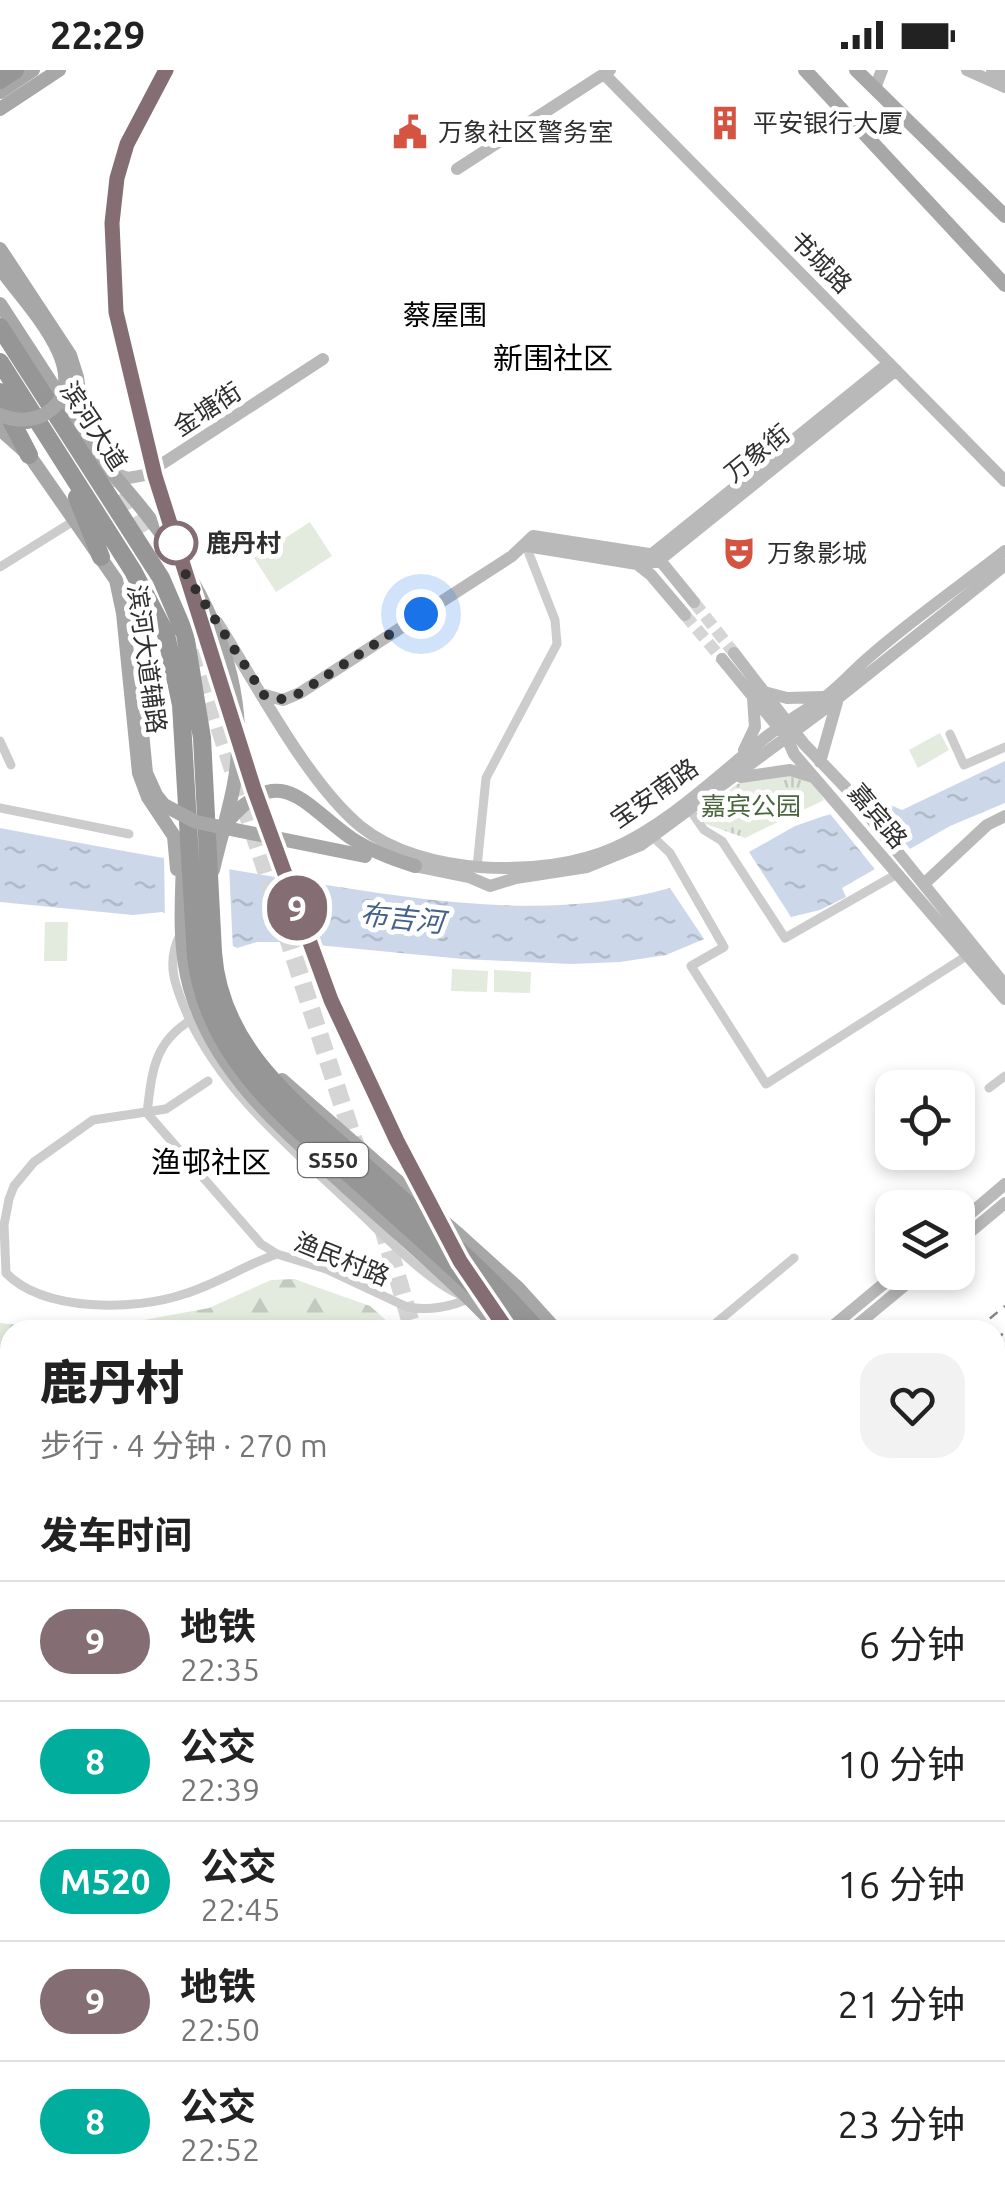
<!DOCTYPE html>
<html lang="zh">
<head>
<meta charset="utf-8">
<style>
	body { margin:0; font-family:Ubuntu,"Noto Sans SC",sans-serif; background:#f2f2f2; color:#222; height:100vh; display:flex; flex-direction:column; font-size:38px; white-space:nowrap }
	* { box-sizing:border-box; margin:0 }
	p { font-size:32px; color:#767676 }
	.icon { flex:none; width:55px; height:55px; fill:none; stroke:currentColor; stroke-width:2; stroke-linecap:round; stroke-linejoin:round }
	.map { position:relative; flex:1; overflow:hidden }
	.sheet { position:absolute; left:0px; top:1250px; width:1005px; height:882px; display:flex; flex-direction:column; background:#fff; border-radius:30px 30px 0 0; box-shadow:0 5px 15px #0003 }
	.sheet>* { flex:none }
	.badge { padding:0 20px; border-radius:32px; font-size:35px; line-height:65px }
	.tools { position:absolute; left:875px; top:1000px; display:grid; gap:20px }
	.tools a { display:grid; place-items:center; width:100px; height:100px; border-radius:20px; background:#fff; box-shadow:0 5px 15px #0003; font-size:50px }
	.you { position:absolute; width:50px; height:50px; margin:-25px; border:8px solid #fff; border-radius:50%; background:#1a73e8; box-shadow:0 0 0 15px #1a73e833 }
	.map>.badge { position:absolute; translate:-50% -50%; box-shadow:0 0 0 5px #fff }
	h2 { padding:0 40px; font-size:38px; line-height:90px }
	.round { display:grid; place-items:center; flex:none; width:105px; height:105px; border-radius:30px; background:#f2f2f2 }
	.head { display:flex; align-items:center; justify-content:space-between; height:170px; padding:0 40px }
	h1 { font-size:48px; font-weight:800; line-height:75px }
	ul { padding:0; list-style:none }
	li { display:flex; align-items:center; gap:30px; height:120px; padding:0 40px; border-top:2px solid #e0e0e0 }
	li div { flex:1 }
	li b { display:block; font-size:38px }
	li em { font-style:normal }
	li .badge { min-width:110px; font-weight:700; text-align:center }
	.status { display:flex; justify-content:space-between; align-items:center; height:70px; padding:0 50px; background:#fff; direction:ltr }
	.status svg { height:28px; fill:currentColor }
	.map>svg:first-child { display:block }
</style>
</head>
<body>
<div class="status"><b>22:29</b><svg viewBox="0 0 49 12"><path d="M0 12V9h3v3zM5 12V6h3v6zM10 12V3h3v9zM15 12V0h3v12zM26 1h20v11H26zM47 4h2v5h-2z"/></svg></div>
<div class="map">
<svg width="1005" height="2131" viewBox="0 0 1005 2131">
	<defs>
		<pattern id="grass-tufts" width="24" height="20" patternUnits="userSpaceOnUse" patternTransform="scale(2.5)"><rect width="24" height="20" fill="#e2ebde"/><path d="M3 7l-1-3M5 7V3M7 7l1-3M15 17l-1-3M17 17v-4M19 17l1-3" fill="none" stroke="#c2cabf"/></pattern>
		<pattern id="forest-firs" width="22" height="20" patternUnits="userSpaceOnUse" patternTransform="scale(2.5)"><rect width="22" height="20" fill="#e2ebde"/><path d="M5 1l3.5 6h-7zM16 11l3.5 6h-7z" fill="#c2cabf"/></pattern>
		<pattern id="water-ripples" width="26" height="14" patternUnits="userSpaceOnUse" patternTransform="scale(2.5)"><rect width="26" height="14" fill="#ccd8e9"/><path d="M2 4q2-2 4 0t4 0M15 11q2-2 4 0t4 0" fill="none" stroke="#b0bac8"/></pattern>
	</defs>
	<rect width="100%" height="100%" fill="#fff"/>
	<!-- grass -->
	<path fill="url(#grass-tufts)" d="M789,702L812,710L824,730L745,768L706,754L699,746L737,714Z"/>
	<!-- forest -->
	<path fill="url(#forest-firs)" d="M294,1209L370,1236L397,1260H10V1683L0,1689V1253L40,1257L122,1254L209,1238L271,1210Z"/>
	<!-- pitch -->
	<path fill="#e2ebde" d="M310,452L332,486L276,522L254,488Z
		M940,663L949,680L918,698L909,680Z
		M45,852H68L67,891H44Z
		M452,899L488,901L487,922L451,921Z
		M494,900L531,902L530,923L494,922Z"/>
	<!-- water -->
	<path fill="url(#water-ripples)" d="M1005,691V733L950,756L842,818L846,827L820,840L791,847L749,782L795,756L824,746L881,731L902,740Z
		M0,758C100,777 200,795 300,811C423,830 548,852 670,818L704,869L666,885L620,892L571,894L463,889L286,872H257L237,878L162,842L133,845L0,832Z"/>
	<!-- pier -->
	<path fill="#fff" d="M870,729L910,779L878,803L827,740Z
		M164,784L229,795L233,881L165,849Z"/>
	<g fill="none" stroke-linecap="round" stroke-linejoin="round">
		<!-- secondary-tunnel -->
		<path stroke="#d5d5d5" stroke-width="12" stroke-dasharray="12 6" stroke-linecap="butt" d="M694,532L734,583
			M685,545L722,589"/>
		<!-- highway-tunnel -->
		<path stroke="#d5d5d5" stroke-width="18" stroke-dasharray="18 9" stroke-linecap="butt" d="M106,401L145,470
			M194,580L358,1083
			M382,1155L413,1260"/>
		<!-- street -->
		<path stroke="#ccc" stroke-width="9" d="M0,497L72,452
			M950,664L964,695L1005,677
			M0,671L11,695
			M0,738L129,764
			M690,740L704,760L722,771L785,868L897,804
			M653,767L670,783L724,877L691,896L766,1014L968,885
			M477,797L486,708L557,574L555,550L526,476
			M180,865C165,894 176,918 188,946C225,1025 292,1078 354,1137C381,1162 428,1212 461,1225
			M191,950C153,973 152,1003 147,1043L261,1174L277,1184L326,1199L407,1237C428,1241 453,1237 471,1227
			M208,1011L166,1039L93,1050L34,1092L14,1116L9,1129L4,1155L6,1203C44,1242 135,1241 184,1224C217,1214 245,1195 277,1184
			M989,1018L1005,1006
			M722,1260L716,1253L794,1188
			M995,1492L1003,1501L1005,1510
			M814,2122L840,2131"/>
		<!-- secondary -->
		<path stroke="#b9b9b9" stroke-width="12" d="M967,0L1005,17
			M992,0L1005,6
			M604,4L1005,411
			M875,18L882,0
			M457,99L610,0
			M112,402L128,408L145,405L323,289
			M526,476L637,494L651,505L685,545
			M646,489L889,293
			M634,493L657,492L896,300
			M217,552C256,613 307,712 360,756C421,806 544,809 614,778C670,753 718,705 766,667C786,651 809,639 829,624C843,613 854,600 868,588C911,550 959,517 1005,481
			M734,583L804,674L846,718L1005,915
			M722,589L787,668L794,684L1005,929
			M764,622L787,628L823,627
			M265,625L283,630L300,623L512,486L533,466L649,484L663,494L694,532
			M744,680L755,657L753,628
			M820,692L837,632
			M741,707L790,700L813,707
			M415,796L469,807L490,816L516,808L587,797L641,775L818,644L1005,495
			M925,813L987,755L1005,746
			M958,1154L1005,1114
			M958,1172L1005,1133
			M828,1260L898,1202
			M851,1260L921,1202
			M995,1317L1005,1309
			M995,1333L1005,1325
			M995,1645L1005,1638
			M995,1661L1005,1672
			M995,1804L1005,1811
			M0,1925L10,1917
			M0,1947L10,1938
			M0,2032L10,2019
			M32,2122L39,2131
			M514,2122V2131
			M564,2122L588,2131
			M610,2122L623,2131
			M448,2131L457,2122
			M486,2131L492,2122"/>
		<!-- primary -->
		<path stroke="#a7a7a7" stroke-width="14" d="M805,0L1005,215
			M856,0L1005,146
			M0,22L33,0
			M0,39L59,0
			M0,179L70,285L77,307L83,353
			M0,234C36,289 71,345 109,399C120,413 132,426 143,440C193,502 235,577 238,659C241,708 224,752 213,800
			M0,359L29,385L116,510L123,543L139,703L148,727L174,766L177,799
			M228,751C281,689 305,736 351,768C371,781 392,789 415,796
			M183,789C182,833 178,875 190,918C215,1003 280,1057 343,1114C396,1162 451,1208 500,1260
			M458,1164L518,1218L556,1260"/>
		<!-- highway -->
		<path stroke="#969696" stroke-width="18" d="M0,10L15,0
			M0,257L161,508L185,564L202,668L213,882
			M0,292L133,501L166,564L181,635L196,887
			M0,322L27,350
			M3,335L29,385
			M77,427L101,487
			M995,1750L1005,1758
			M995,1768L1005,1776"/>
		<!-- rail -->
		<path stroke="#848484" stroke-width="2.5" stroke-dasharray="10 8" stroke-linecap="butt" d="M976,1260L1005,1236
			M995,1270L1005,1262
			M0,2090L10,2080"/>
		<!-- secondary-bridge -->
		<path stroke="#b9b9b9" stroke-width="12" d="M0,2085L10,2097"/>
		<!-- primary-bridge -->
		<path stroke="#a7a7a7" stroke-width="14" d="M0,198C23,231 95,301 52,339C37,352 17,352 0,345
			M135,590L146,703L156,725L164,735L196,752L365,786
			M282,1010L458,1164"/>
		<!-- highway-bridge -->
		<path stroke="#969696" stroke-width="18" d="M213,882C220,983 302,1039 370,1101C427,1152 487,1202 537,1260
			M196,887C208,990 290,1052 362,1115C415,1163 469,1209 518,1260
			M995,1779L1005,1789"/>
	</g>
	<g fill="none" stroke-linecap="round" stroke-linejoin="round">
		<!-- line casing -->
		<g stroke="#fff" stroke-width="22">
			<path id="line" d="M166,0L127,74L117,108L112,153L116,242L155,406L254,719L331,930L397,1071L460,1191L507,1260"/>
		</g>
		<!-- line -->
		<use href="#line" stroke="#846e74" stroke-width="15"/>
		<!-- walk -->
		<path stroke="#2f2f2f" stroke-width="10" stroke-dasharray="0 18" d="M176,473L172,483L264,625C278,632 287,629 300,623L421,544"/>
	</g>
	<!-- icons -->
	<defs>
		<g id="building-bare" transform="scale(2.7)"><path d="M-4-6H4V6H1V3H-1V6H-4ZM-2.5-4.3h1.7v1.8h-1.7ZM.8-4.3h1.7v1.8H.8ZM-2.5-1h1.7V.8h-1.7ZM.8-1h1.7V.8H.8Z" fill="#d55341" stroke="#fff" stroke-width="2.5" paint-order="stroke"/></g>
		<g id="civic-bare" transform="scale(2.7)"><path d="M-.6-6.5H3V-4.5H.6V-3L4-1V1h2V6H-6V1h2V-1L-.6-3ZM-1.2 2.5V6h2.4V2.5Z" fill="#d55341" stroke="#fff" stroke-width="2.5" paint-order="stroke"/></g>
		<g id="theatre-bare" transform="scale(2.7)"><path d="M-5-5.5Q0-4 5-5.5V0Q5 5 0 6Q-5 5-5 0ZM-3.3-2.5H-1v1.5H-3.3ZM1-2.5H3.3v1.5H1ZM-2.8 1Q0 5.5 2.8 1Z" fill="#d55341" stroke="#fff" stroke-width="2.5" paint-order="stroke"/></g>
	</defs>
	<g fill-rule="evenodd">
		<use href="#building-bare" x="725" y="53"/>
		<use href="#civic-bare" x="410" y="62"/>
		<use href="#theatre-bare" x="739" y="483"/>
	</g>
	<!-- markers -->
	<circle fill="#fff" stroke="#846e74" stroke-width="5" cx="176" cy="473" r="20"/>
	<g text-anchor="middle" stroke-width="10" stroke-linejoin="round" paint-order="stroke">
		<!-- shield labels -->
		<rect fill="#fff" stroke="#6d6d6d" stroke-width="2.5" x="298" y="1073" width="70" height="34" rx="8"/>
		<g font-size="22" font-weight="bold" fill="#2f2f2f">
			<text x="333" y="1098">S550</text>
		</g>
		<!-- poi labels -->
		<g font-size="25" fill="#2f2f2f" stroke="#fff" text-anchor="start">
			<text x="753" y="62">平安银行大厦</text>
			<text x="438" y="71">万象社区警务室</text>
			<text x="767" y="492">万象影城</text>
		</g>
		<!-- street labels -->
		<g font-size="25" fill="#2f2f2f" stroke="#fff">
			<text transform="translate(821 192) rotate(45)" y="9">书城路</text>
			<text transform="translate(207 339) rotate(-33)" y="9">金塘街</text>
			<text transform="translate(94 356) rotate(57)" y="9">滨河大道</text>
			<text transform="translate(757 383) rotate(-39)" y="9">万象街</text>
			<text transform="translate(147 589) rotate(82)" y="9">滨河大道辅路</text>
			<text transform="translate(654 723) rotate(-35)" y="9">宝安南路</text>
			<text transform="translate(878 746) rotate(50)" y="9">嘉宾路</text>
			<text transform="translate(342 1189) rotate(22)" y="9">渔民村路</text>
		</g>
		<!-- stop labels -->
		<g font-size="25" font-weight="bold" fill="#2f2f2f" stroke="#fff" text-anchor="start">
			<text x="206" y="482">鹿丹村</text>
		</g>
		<!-- park labels -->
		<g font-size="25" fill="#4b6740" stroke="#fff">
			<text x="751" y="745">嘉宾公园</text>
		</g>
		<!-- neighbourhood labels -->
		<g font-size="28" fill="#000" stroke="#fff">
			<text x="445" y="255">蔡屋围</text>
		</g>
		<!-- water labels -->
		<g font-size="28" font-style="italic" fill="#44618a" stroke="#fff">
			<text transform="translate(402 848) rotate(6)" y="10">布吉河</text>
		</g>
		<!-- quarter labels -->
		<g font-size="30" fill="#000" stroke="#fff">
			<text x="553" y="299">新围社区</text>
			<text x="211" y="1103">渔邨社区</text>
		</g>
	</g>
</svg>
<div class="tools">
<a><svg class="icon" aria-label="locate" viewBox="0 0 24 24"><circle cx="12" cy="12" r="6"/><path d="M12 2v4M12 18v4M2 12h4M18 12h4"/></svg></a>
<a><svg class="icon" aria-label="layers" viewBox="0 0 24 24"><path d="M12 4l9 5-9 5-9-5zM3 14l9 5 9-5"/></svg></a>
</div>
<div class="you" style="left:421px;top:544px"></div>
<b class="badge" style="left:297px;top:838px;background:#846e74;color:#fff">9</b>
<section class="sheet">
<div class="head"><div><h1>鹿丹村</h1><p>步行 · 4 分钟 · 270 m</p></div><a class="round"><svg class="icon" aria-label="heart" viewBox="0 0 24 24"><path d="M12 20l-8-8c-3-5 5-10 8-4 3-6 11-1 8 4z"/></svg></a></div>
<h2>发车时间</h2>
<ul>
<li><span class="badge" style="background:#846e74;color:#fff">9</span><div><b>地铁</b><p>22:35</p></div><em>6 分钟</em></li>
<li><span class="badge" style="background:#01ad9c;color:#fff">8</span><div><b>公交</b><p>22:39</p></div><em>10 分钟</em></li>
<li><span class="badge" style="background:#01ad9c;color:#fff">M520</span><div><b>公交</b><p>22:45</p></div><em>16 分钟</em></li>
<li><span class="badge" style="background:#846e74;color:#fff">9</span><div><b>地铁</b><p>22:50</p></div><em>21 分钟</em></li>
<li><span class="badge" style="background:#01ad9c;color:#fff">8</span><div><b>公交</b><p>22:52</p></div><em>23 分钟</em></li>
</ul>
</section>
</div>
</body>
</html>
